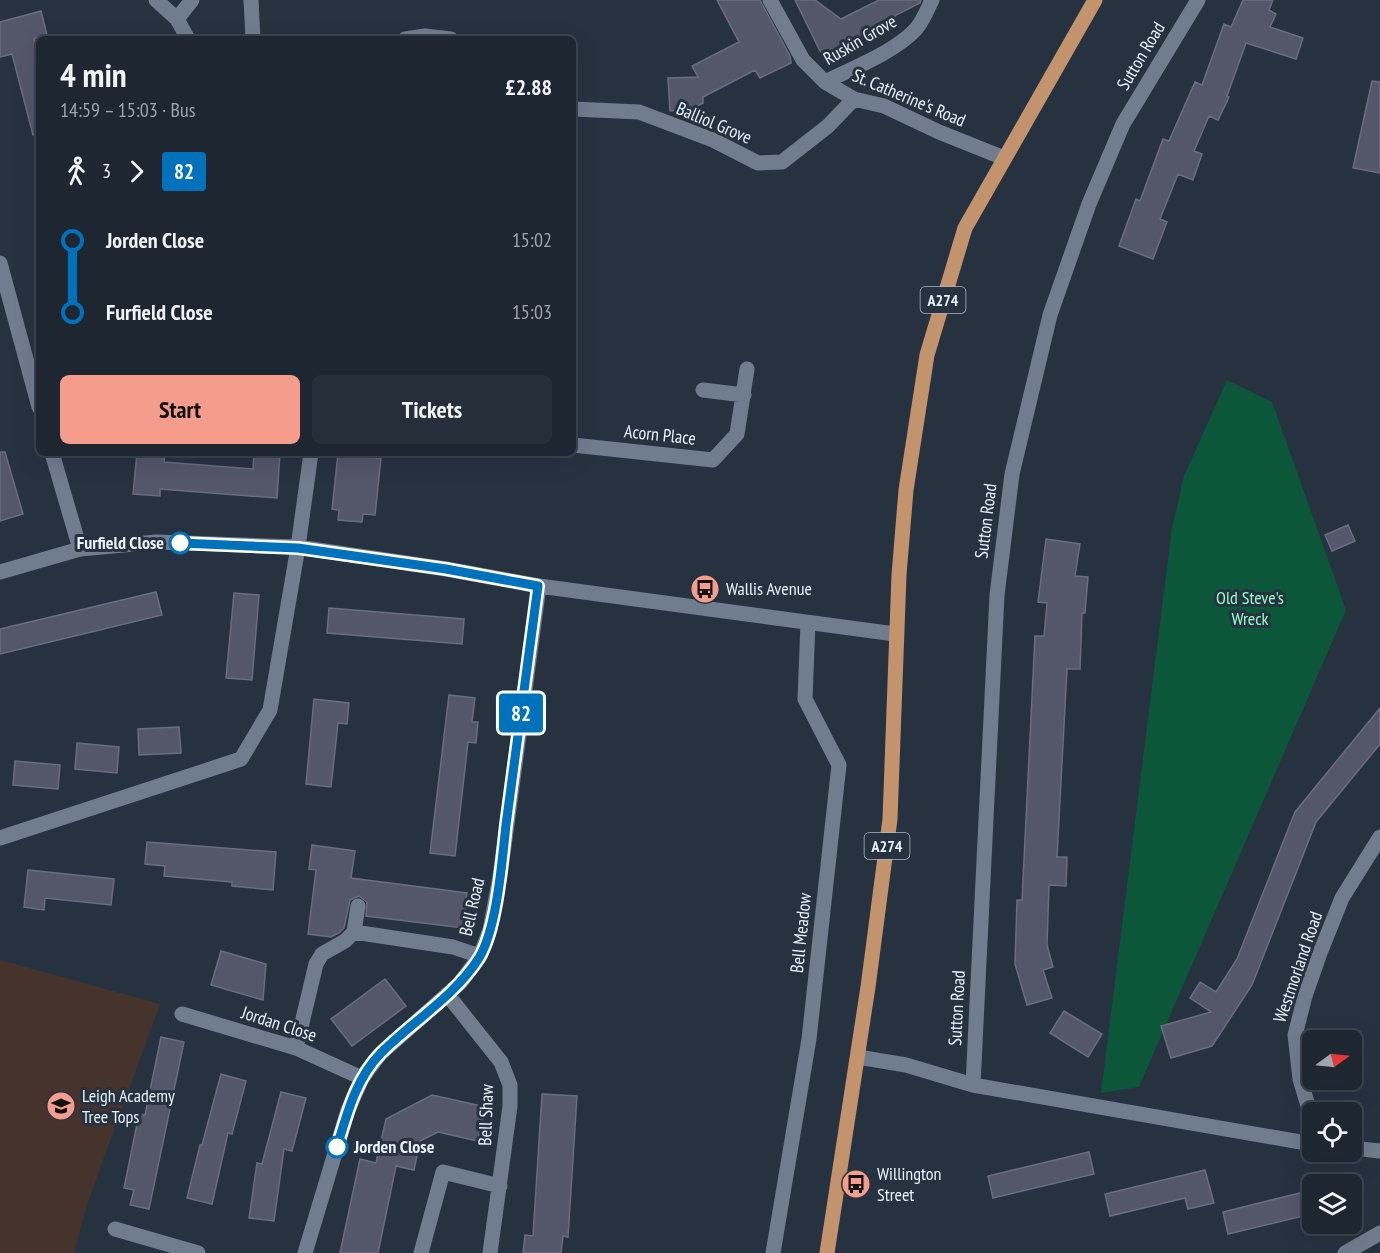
<!DOCTYPE html>
<html lang="en">
<head>
<meta charset="utf-8">
<style>
	body { margin:0; font-family:"PT Sans Narrow",sans-serif; background:#252e39; color:#f1f3f6; height:100vh; display:flex; flex-direction:column; font-size:22px; white-space:nowrap }
	* { box-sizing:border-box; margin:0 }
	p { font-size:20px; color:#a0a5ab }
	.icon { flex:none; width:33px; height:33px; fill:none; stroke:currentColor; stroke-width:2; stroke-linecap:round; stroke-linejoin:round }
	.map { position:relative; flex:1; overflow:hidden }
	.panel { position:absolute; left:36px; top:36px; width:540px; height:420px; display:flex; flex-direction:column; background:#1d2631; border-radius:9px; box-shadow:0 6px 24px #0002,0 0 0 2px #3b434d }
	.panel>* { flex:none }
	.badge { padding:0 12px; border-radius:4px; font-size:21px; line-height:39px }
	.needle { width:39px; rotate:75deg }
	.buttons { position:absolute; left:1302px; top:1030px; display:grid; gap:12px }
	.buttons a { display:grid; place-items:center; width:60px; height:60px; border-radius:9px; background:#1d2631; box-shadow:0 6px 24px #0002,0 0 0 2px #3b434d; font-size:30px }
	.map>.badge { position:absolute; translate:-50% -50%; box-shadow:0 0 0 3px #fff }
	.legs { display:flex; align-items:center; gap:9px; height:66px; padding:0 24px; font-size:20px }
	.legs p { margin-inline-start:auto }
	.summary { display:flex; align-items:center; justify-content:space-between; height:102px; padding:0 24px }
	h1 { font-size:33px; font-weight:600; line-height:45px }
	.primary-button { display:flex; gap:12px; margin-top:auto; padding:12px 24px }
	.primary-button a { flex:1; height:69px; border-radius:9px; background:#f49d8d; color:#111; font-size:24px; font-weight:600; line-height:69px; text-align:center }
	.primary-button a+a { background:#252e39; color:#f1f3f6 }
	ul { padding:0 24px; list-style:none }
	li { display:flex; align-items:center; gap:21px; height:72px; font-size:22px }
	li i { display:grid; place-items:center; width:9px; height:100%; margin:0 8px; background:currentColor }
	li i::after { content:''; width:15px; height:15px; margin:-8px; border:4px solid; border-radius:50%; background:#1d2631 }
	li p { margin-inline-start:auto }
	li:first-child i { background:linear-gradient(#0000 50%,currentColor 0) }
	li:last-child i { background:linear-gradient(currentColor 50%,#0000 0) }
	.map>svg:first-child { display:block }
</style>
</head>
<body>
<div class="map">
<svg width="1380" height="1253" viewBox="0 0 1380 1253">
	<rect width="100%" height="100%" fill="#273241"/>
	<!-- education -->
	<path fill="#46342c" d="M0,960L160,1004L86,1207L74,1253H0Z"/>
	<!-- green -->
	<path fill="#0c5639" d="M1227,380L1272,402L1346,610L1139,1087L1101,1093L1172,528L1184,476Z"/>
	<!-- building -->
	<path fill="#54566a" stroke="#6a6c80" stroke-width="1.5" d="M717,0H760L790,56L791,63L760,78L755,70L703,97V103L690,110L670,111L668,78L698,77L692,66L739,42Z
		M795,0H815L841,19L879,0H921L920,3L896,15L891,23L859,38L851,51L826,63Z
		M1243,0H1273L1269,10L1276,14L1270,27L1303,38L1296,59L1246,43L1227,96L1229,97L1218,120L1209,116L1194,151L1202,154L1193,180L1178,174L1160,219L1167,222L1153,259L1119,246L1136,199L1140,201L1163,139L1169,141L1195,82L1202,85L1224,24L1231,27Z
		M41,11L47,35L34,39L39,56V134L33,135L12,54L0,57V22Z
		M1372,81L1380,82V173L1353,168Z
		M0,452H5L23,514L0,521Z
		M137,453H165L164,462L253,469L254,453H280L277,498L160,489V496L133,494Z
		M338,454L381,458L375,515L363,514L362,522L338,520L339,510L332,509Z
		M1348,525L1355,541L1332,551L1325,535Z
		M1046,539L1080,544L1075,576L1088,577L1085,613H1082L1080,669H1067L1057,857H1067L1066,886L1049,885L1047,945L1053,967L1043,970L1052,998L1027,1005L1015,964L1017,900H1022L1035,636H1044L1047,603L1038,602Z
		M156,592L162,615L0,654V629Z
		M234,593L259,595L252,680L226,678Z
		M329,608L464,619L462,644L327,633Z
		M449,695L475,698L472,722H478L476,743L468,742L455,856L430,853Z
		M314,699L349,703L347,724L338,723L331,787L306,784Z
		M1380,708V744L1316,822L1252,985L1212,1046L1171,1058L1161,1026L1211,1012L1190,998L1200,982L1216,992L1237,959L1295,812Z
		M179,727L181,753L139,755L138,729Z
		M77,743L119,747L117,773L75,769Z
		M15,761L60,765L58,789L13,785Z
		M147,842L276,852L273,890L232,886V882L164,876L165,866L145,864Z
		M312,845L355,851L351,878L467,893L463,928L366,916L367,902L359,896L350,900L344,928L339,933L331,937L308,934L316,870L309,869Z
		M28,870L114,879L111,905L45,898L44,910L24,907Z
		M221,951L266,964L263,1000L211,985Z
		M385,979L406,1006L352,1046L331,1019Z
		M1064,1011L1102,1034L1088,1057L1050,1033Z
		M161,1037L184,1042L149,1209L130,1205L134,1190L124,1188L139,1114L145,1115Z
		M221,1074L246,1081L232,1134L228,1133L212,1204L187,1198L200,1145H202Z
		M281,1092L306,1098L292,1151L284,1149L274,1221L249,1218L257,1163L262,1164Z
		M542,1094L577,1096L568,1237L563,1236L561,1253H523L525,1235L533,1236Z
		M432,1095L486,1107L478,1141L438,1132L420,1141L414,1170L396,1166L378,1253H340L360,1159L376,1163L386,1119Z
		M1089,1152L1094,1174L993,1198L988,1176Z
		M1205,1170L1214,1203L1188,1209L1185,1198L1110,1216L1105,1194Z
		M1312,1190V1214L1228,1234L1223,1212Z"/>
	<g fill="none" stroke-linecap="round" stroke-linejoin="round">
		<!-- minor -->
		<path stroke="#707d8f" stroke-width="15" d="M156,0L177,19L188,39
			M251,0L253,39
			M770,0L803,60L825,82L854,99L884,106L939,132L1004,158
			M177,19L192,0
			M405,39L425,36L451,39
			M825,82C853,68 895,52 916,29C923,21 927,10 932,0
			M573,109L639,112L713,140L758,163L782,162L828,126L854,99
			M0,263L39,407
			M703,390L744,395
			M573,445L713,460L737,434L747,369
			M52,453L80,549
			M0,572L80,549L156,542L298,547L446,569L539,586L895,634
			M0,838L241,759L270,710L298,547L311,453
			M354,932L453,947L480,956
			M447,994L501,1062L510,1085V1106L490,1253
			M182,1014L296,1048L362,1078
			M296,1048L316,964L322,954L345,941L354,932L358,906
			M858,1057L906,1065L973,1085L1312,1144
			M973,1085L997,595L1012,474L1050,315L1089,204L1123,124L1198,0
			M1312,1119L1300,1079L1295,1035L1305,996L1320,953L1342,898L1380,837
			M1352,1148L1380,1151
			M115,1229L198,1253
			M305,1253L348,1110L362,1078L380,1054L460,983L480,956L490,930L500,876L539,586
			M421,1253L443,1172L500,1186
			M773,1253L809,1039L839,765L805,699L808,623
			M1345,1253L1380,1233"/>
		<!-- major -->
		<path stroke="#c3936d" stroke-width="15" d="M827,1253L868,987L890,819L899,575L906,490L927,355L965,228L1095,0"/>
	</g>
	<g fill="none" stroke-linecap="round" stroke-linejoin="round">
		<!-- line-1 casing -->
		<g stroke="#fff" stroke-width="14">
			<path id="line-1" d="M180,543L298,548L446,569L538,586C528,665 517,745 506,825C502,861 497,928 479,958C454,997 413,1021 381,1053C356,1078 347,1114 337,1147"/>
		</g>
		<!-- line-1 -->
		<use href="#line-1" stroke="#0072bc" stroke-width="9"/>
	</g>
	<!-- icons -->
	<defs>
		<g id="bus-disc" transform="scale(1.5)"><circle r="9.5" fill="#f49d8d" stroke="#273241"/><path d="M-5-6H5V4H4V6H2V4H-2V6H-4V4H-5ZM-3.5-4V0h7V-4ZM-3.5 1.2v1.5H-2V1.2ZM2 1.2v1.5H3.5V1.2Z" fill="#111"/></g>
		<g id="school-disc" transform="scale(1.5)"><circle r="9.5" fill="#f49d8d" stroke="#273241"/><path d="M0-5L7-2L0 1L-7-2ZM-4 1L0 2.5L4 1V4Q0 6-4 4Z" fill="#111"/></g>
	</defs>
	<g fill-rule="evenodd">
		<use href="#bus-disc" x="705" y="589"/>
		<use href="#school-disc" x="61" y="1106"/>
		<use href="#bus-disc" x="856" y="1184"/>
	</g>
	<!-- markers -->
	<g fill="#fff" stroke="#0072bc" stroke-width="3">
		<circle cx="180" cy="543" r="10"/>
		<circle cx="337" cy="1147" r="10"/>
	</g>
	<g text-anchor="middle" stroke-width="6" stroke-linejoin="round" paint-order="stroke">
		<!-- shield labels -->
		<g fill="#273241" stroke="#afb8c3" stroke-width="1.5">
			<rect x="920.5" y="287" width="45" height="26" rx="4.5"/>
			<rect x="864.5" y="833" width="45" height="26" rx="4.5"/>
		</g>
		<g font-size="16" font-weight="bold" fill="#e9f1fb">
			<text x="943" y="306">A274</text>
			<text x="887" y="852">A274</text>
		</g>
		<!-- street labels -->
		<g font-size="18" fill="#e9f1fb" stroke="#273241">
			<text transform="translate(860 40) rotate(-30)" y="6">Ruskin Grove</text>
			<text transform="translate(1141 56) rotate(-59)" y="6">Sutton Road</text>
			<text transform="translate(909 98) rotate(23)" y="6">St. Catherine's Road</text>
			<text transform="translate(714 123) rotate(23)" y="6">Balliol Grove</text>
			<text transform="translate(660 435) rotate(6)" y="6">Acorn Place</text>
			<text transform="translate(986 521) rotate(-83)" y="6">Sutton Road</text>
			<text transform="translate(472 907) rotate(-77)" y="6">Bell Road</text>
			<text transform="translate(801 933) rotate(-84)" y="6">Bell Meadow</text>
			<text transform="translate(1298 967) rotate(-71)" y="6">Westmorland Road</text>
			<text transform="translate(957 1008) rotate(-87)" y="6">Sutton Road</text>
			<text transform="translate(279 1024) rotate(18)" y="6">Jordan Close</text>
			<text transform="translate(486 1115) rotate(-88)" y="6">Bell Shaw</text>
		</g>
		<!-- stop labels -->
		<g font-size="18" font-weight="bold" fill="#e9f1fb" stroke="#273241" text-anchor="end">
			<text x="164" y="549">Furfield Close</text>
			<text x="354" y="1153" text-anchor="start">Jorden Close</text>
		</g>
		<!-- poi labels -->
		<g font-size="18" fill="#e9f1fb" stroke="#273241" text-anchor="start">
			<text x="726" y="595">Wallis Avenue</text>
			<text x="82" y="1102">Leigh Academy<tspan x="82" dy="21">Tree Tops</tspan></text>
			<text x="877" y="1180">Willington<tspan x="877" dy="21">Street</tspan></text>
		</g>
		<!-- park labels -->
		<g font-size="18" fill="#93fdc8" stroke="#273241">
			<text x="1250" y="604">Old Steve's<tspan x="1250" dy="21">Wreck</tspan></text>
		</g>
	</g>
</svg>
<div class="buttons">
<a><svg class="needle" viewBox="-14 -14 28 28"><path d="M0-13l5 13h-10z" fill="#e53935"/><path d="M0 13l5-13h-10z" fill="#a0a5ab"/></svg></a>
<a><svg class="icon" aria-label="locate" viewBox="0 0 24 24"><circle cx="12" cy="12" r="6"/><path d="M12 2v4M12 18v4M2 12h4M18 12h4"/></svg></a>
<a><svg class="icon" aria-label="layers" viewBox="0 0 24 24"><path d="M12 4l9 5-9 5-9-5zM3 14l9 5 9-5"/></svg></a>
</div>
<b class="badge" style="left:521px;top:713px;background:#0072bc;color:#fff">82</b>
<section class="panel">
<div class="summary"><div><h1>4 min</h1><p>14:59 – 15:03 · Bus</p></div><b>£2.88</b></div>
<div class="legs"><svg class="icon" aria-label="walk" viewBox="0 0 24 24"><circle cx="13" cy="4" r="2"/><path d="M13 8l-2 6 4 7M11 14l-3 7M7 12l3-4h3l4 4"/></svg>3<svg class="icon" aria-label="forward" viewBox="0 0 24 24"><path d="M9 5l7 7-7 7"/></svg><b class="badge" style="background:#0072bc;color:#fff">82</b></div>
<ul>
<li><i style="color:#0072bc"></i><b>Jorden Close</b><p>15:02</p></li>
<li><i style="color:#0072bc"></i><b>Furfield Close</b><p>15:03</p></li>
</ul>
<div class="primary-button"><a>Start</a><a>Tickets</a></div>
</section>
</div>
</body>
</html>
